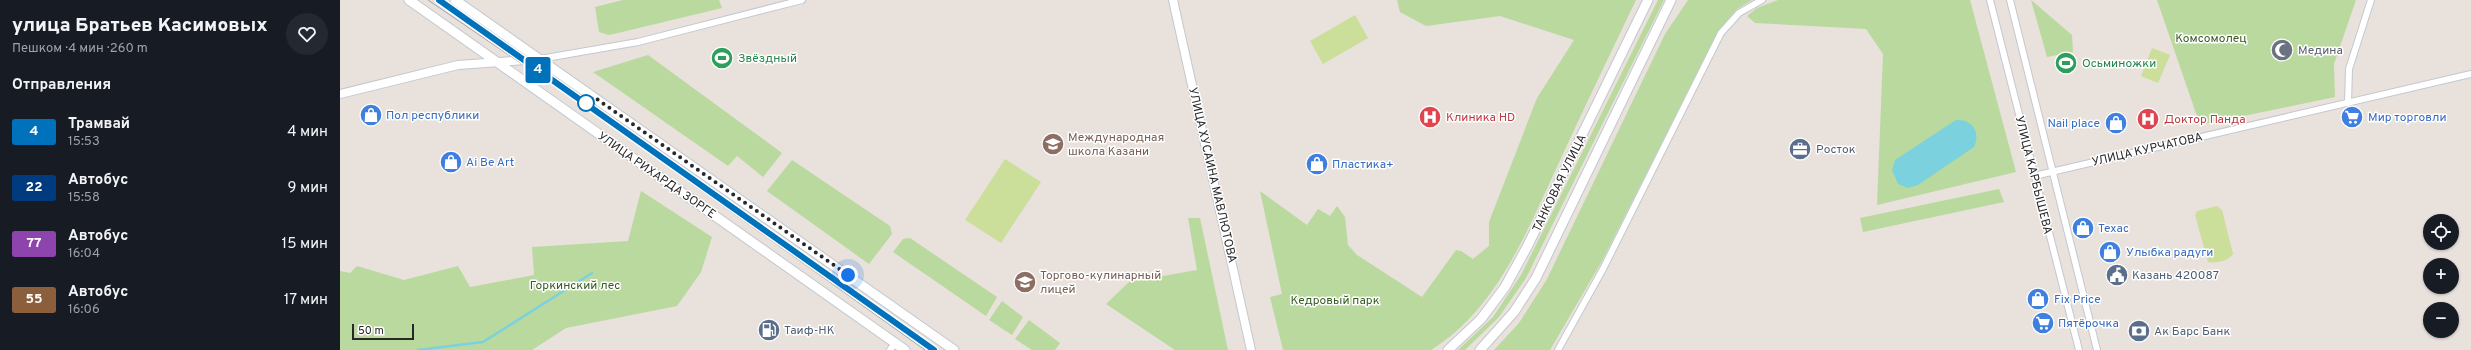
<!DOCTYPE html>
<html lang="ru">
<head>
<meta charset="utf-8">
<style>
	body { margin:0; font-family:Overpass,sans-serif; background:#242831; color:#f1f3f6; height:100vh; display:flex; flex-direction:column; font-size:15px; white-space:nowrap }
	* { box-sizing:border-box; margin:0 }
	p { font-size:13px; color:#9ea1a6 }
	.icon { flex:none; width:22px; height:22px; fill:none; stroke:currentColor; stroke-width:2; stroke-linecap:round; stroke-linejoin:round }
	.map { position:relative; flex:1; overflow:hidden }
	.panel { display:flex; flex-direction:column; background:#171b24; width:340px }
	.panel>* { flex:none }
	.badge { padding:0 8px; border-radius:3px; font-size:14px; line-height:26px }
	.controls { position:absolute; left:2083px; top:214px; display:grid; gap:8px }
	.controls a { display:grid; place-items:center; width:36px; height:36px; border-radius:50%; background:#171b24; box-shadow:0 1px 3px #0004; font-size:20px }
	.scale { position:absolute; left:12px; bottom:10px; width:62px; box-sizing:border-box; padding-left:4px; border:2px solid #282828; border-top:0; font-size:11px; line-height:14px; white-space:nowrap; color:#282828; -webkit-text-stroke:3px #fff; paint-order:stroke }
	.you { position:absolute; width:20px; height:20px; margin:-10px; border:3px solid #fff; border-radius:50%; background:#1a73e8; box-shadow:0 0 0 6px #1a73e833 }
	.map>.badge { position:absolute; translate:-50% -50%; box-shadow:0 0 0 2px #fff }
	h2 { padding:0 12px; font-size:15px; line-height:36px }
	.round { display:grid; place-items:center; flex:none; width:42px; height:42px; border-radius:21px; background:#242831 }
	.overview { display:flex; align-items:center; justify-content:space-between; height:68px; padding:0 12px }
	h1 { font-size:19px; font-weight:800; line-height:30px }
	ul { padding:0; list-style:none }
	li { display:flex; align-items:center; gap:12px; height:56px; padding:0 12px }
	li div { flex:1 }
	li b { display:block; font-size:15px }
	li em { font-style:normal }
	li .badge { min-width:44px; font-weight:700; text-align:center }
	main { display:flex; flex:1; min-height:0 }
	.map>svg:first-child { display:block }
</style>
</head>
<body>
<main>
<section class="panel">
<div class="overview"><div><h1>улица Братьев Касимовых</h1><p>Пешком · 4 мин · 260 m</p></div><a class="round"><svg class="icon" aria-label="heart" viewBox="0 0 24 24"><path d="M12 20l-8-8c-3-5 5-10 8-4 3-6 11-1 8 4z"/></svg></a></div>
<h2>Отправления</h2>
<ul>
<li><span class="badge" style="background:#0072bc;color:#fff">4</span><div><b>Трамвай</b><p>15:53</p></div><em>4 мин</em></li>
<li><span class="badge" style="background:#003b80;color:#fff">22</span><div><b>Автобус</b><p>15:58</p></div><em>9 мин</em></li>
<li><span class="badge" style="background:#8e44ad;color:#fff">77</span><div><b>Автобус</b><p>16:04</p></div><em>15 мин</em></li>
<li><span class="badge" style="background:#8b5e3c;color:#fff">55</span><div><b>Автобус</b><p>16:06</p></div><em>17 мин</em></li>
</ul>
</section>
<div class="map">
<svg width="2131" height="350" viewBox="0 0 2131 350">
	<rect width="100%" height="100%" fill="#e9e1dc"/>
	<!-- green -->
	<path fill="#bad99e" d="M283,0H379L382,8L278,33L269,35L259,32L255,7Z
		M1057,0H1296C1271,52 1246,104 1222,156C1189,226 1159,308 1091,350H943L930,297L942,294L920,191L967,225L978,209L990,216L997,206L1005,217L1008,245L1017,255L1082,297L1116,250L1121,251L1133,259L1149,246V222L1197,98L1234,40L1160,16L1086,26L1060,12Z
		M1318,0H1324L1186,278L1159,317L1125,350H1118L1153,317L1181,275Z
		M1348,0H1412L1397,9L1378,32L1262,261L1210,350H1154L1179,323L1207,279L1325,34Z
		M1438,0H1630L1676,172L1537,205L1543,54L1526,29L1415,23L1407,16L1417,8Z
		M1691,0L1732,35L1733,52L1707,57Z
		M1817,0H2016L1994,64L1995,97L1860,125Z
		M308,55L442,153L423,177L397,156L388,166L253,72Z
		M452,160L550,226L552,234L529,264L427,191Z
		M1659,189L1664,202L1523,232L1520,218Z
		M301,191L372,237L361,272L337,306L226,328L192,350H0V271L10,273L17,266L64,280L118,266L130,287L194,275L192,247L288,241Z
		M848,218H860L888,350H835L766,304L789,282L857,270Z
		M570,238L657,297L646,316L553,252L563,239Z
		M662,301L683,317L672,335L649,320Z
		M689,320L720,343L715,350H692L675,339Z"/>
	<!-- pitch -->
	<path fill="#cbdf9b" d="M1015,15L1028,38L983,64L970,41Z
		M1812,48L1830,55L1818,83L1801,76Z
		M665,159L701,182L661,243L625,220Z
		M1877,206L1882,210L1893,254C1887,262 1877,263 1868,262L1855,215L1857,211Z"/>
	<!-- water -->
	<path fill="#7bd1de" d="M1616,120C1632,119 1641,132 1634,147L1578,185L1568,188L1558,184L1552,170L1555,160Z"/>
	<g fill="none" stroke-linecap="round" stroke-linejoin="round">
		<!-- stream -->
		<path stroke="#7bd1de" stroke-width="2.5" d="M78,350L143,342L252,273"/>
		<!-- minor casing -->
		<g stroke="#c3c8d0" stroke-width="8">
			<path id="minor" d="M1650,0L1739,350
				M1670,0L1757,350
				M200,59L298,42L462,0
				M2008,103L2009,69L2031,0
				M1694,176L2131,74
				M550,350L555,343
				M1218,350L1263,269L1381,33L1399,13L1422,0"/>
		</g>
		<!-- tertiary casing -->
		<g stroke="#c3c8d0" stroke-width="10">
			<path id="tertiary" d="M833,0L911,350
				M0,94L118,65L200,59"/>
		</g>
		<!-- secondary casing -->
		<g stroke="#c3c8d0" stroke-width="11">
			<path id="secondary" d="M69,0L565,350
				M115,0L614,350
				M1108,350L1141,319L1165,287L1187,247L1308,0
				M1140,350L1174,312L1196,278L1331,0"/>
		</g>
		<!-- minor -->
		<use href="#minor" stroke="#fff" stroke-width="6"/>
		<!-- tertiary -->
		<use href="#tertiary" stroke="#fff" stroke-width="8"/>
		<!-- secondary -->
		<use href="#secondary" stroke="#fff" stroke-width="9"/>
		<!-- tram -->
		<path stroke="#9fa4b0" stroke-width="1" d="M88,0L229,96L585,350
			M99,0L124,18
			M581,341L594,350"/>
	</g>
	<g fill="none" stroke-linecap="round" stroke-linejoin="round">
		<!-- line casing -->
		<g stroke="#fff" stroke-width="9">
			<path id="line" d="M99,0L594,350"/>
		</g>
		<!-- line -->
		<use href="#line" stroke="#0072bc" stroke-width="6"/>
		<!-- walk -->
		<path stroke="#282828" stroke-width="4" stroke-dasharray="0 7.2" d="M246,103L254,97L508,275"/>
	</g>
	<!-- icons -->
	<defs>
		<g id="mosque-disc" transform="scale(1.15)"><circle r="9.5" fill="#6b7280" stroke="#fff"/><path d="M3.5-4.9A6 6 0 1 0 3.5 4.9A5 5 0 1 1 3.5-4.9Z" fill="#fff"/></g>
		<g id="stadium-disc" transform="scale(1.15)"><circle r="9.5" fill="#2e9e5b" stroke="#fff"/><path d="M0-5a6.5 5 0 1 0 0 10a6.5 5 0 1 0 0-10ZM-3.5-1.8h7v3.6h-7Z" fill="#fff"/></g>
		<g id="shop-disc" transform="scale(1.15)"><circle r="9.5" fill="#3f7fe0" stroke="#fff"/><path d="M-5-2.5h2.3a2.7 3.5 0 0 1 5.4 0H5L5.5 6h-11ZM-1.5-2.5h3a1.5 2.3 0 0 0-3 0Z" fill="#fff"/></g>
		<g id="hospital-disc" transform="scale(1.15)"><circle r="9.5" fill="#e0444e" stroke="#fff"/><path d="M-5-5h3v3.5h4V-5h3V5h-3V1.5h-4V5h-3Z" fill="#fff"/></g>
		<g id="supermarket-disc" transform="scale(1.15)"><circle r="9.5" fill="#3f7fe0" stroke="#fff"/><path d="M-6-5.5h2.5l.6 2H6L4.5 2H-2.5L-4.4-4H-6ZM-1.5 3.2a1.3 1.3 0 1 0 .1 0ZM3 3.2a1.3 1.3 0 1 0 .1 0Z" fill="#fff"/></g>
		<g id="school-disc" transform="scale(1.15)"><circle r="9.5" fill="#8d6e63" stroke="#fff"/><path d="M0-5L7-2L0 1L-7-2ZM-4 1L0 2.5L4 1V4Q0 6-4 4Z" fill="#fff"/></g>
		<g id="office-disc" transform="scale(1.15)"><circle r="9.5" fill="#5c6f8a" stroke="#fff"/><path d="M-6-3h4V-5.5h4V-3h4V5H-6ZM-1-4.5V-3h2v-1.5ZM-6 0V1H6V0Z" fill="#fff"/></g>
		<g id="civic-disc" transform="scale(1.15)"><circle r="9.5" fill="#5c6f8a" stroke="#fff"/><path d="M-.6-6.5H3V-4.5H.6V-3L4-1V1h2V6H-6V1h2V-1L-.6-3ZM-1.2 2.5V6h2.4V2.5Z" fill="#fff"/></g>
		<g id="university-disc" transform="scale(1.15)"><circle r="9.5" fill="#8d6e63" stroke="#fff"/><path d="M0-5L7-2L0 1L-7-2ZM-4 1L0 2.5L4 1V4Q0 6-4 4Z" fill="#fff"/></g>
		<g id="fuel-disc" transform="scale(1.15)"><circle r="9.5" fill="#5c6f8a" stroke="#fff"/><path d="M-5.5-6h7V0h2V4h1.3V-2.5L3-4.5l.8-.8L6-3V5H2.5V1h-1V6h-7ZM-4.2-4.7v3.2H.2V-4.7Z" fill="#fff"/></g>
		<g id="bank-disc" transform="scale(1.15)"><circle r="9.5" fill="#5c6f8a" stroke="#fff"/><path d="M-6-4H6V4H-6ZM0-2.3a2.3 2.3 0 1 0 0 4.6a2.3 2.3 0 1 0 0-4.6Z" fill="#fff"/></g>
	</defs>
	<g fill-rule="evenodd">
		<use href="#mosque-disc" x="1942" y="50"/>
		<use href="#stadium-disc" x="382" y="58"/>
		<use href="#stadium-disc" x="1726" y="63"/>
		<use href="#shop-disc" x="31" y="115"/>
		<use href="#hospital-disc" x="1090" y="117"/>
		<use href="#supermarket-disc" x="2012" y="117"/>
		<use href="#hospital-disc" x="1808" y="119"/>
		<use href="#shop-disc" x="1776" y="123"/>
		<use href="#school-disc" x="713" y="144"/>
		<use href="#office-disc" x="1460" y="149"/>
		<use href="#shop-disc" x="111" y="162"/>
		<use href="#shop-disc" x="977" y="164"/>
		<use href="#shop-disc" x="1743" y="228"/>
		<use href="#shop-disc" x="1770" y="252"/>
		<use href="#civic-disc" x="1777" y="275"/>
		<use href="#university-disc" x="685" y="282"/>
		<use href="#shop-disc" x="1698" y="299"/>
		<use href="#supermarket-disc" x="1703" y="323"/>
		<use href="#fuel-disc" x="429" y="330"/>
		<use href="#bank-disc" x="1799" y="331"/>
	</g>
	<!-- markers -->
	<circle fill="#fff" stroke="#0072bc" stroke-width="2" cx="246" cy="103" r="8"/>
	<g text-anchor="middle" stroke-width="3" stroke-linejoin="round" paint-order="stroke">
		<!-- park labels -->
		<g font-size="12" fill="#365b22" stroke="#fff">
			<text x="1871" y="42">Комсомолец</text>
			<text x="235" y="289">Горкинский лес</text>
			<text x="995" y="304">Кедровый парк</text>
		</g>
		<!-- worship labels -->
		<g font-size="12" fill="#5b616d" stroke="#fff" text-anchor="start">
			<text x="1958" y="54">Медина</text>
		</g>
		<!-- leisure labels -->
		<g font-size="12" fill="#27864d" stroke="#fff" text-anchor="start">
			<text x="398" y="62">Звёздный</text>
			<text x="1742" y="67">Осьминожки</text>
		</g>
		<!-- shop labels -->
		<g font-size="12" fill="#366cbe" stroke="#fff" text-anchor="start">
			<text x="46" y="119">Пол республики</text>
			<text x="2028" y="121">Мир торговли</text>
			<text x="1760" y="127" text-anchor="end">Nail place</text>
			<text x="126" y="166">Ai Be Art</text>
			<text x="992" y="168">Пластика+</text>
			<text x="1758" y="232">Техас</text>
			<text x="1786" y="256">Улыбка радуги</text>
			<text x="1714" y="303">Fix Price</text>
			<text x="1718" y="327">Пятёрочка</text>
		</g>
		<!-- health labels -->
		<g font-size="12" fill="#be3a42" stroke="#fff" text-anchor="start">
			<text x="1106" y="121">Клиника HD</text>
			<text x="1824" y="123">Доктор Панда</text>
		</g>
		<!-- education labels -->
		<g font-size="12" fill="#785e54" stroke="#fff" text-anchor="start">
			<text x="728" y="141">Международная<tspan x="728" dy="14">школа Казани</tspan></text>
			<text x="700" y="279">Торгово-кулинарный<tspan x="700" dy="14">лицей</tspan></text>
		</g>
		<!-- service labels -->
		<g font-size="12" fill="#4e5e75" stroke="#fff" text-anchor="start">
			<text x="1476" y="153">Росток</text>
			<text x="1792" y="279">Казань 420087</text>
			<text x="444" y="334">Таиф-НК</text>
			<text x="1814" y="335">Ак Барс Банк</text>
		</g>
		<!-- street labels -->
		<g font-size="12" fill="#282828" stroke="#fff">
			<text transform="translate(1807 149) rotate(-13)" y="4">УЛИЦА КУРЧАТОВА</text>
			<text transform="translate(317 175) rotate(35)" y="4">УЛИЦА РИХАРДА ЗОРГЕ</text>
			<text transform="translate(873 175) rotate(77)" y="4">УЛИЦА ХУСАИНА МАВЛЮТОВА</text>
			<text transform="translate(1694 175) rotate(76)" y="4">УЛИЦА КАРБЫШЕВА</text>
			<text transform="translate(1219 183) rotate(-64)" y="4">ТАНКОВАЯ УЛИЦА</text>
		</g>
	</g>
</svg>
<div class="controls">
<a><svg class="icon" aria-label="locate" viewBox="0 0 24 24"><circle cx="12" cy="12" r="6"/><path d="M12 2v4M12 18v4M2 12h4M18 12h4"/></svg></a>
<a>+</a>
<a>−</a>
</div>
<div class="scale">50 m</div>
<div class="you" style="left:508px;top:275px"></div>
<b class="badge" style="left:198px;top:70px;background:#0072bc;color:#fff">4</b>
</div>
</main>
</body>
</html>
